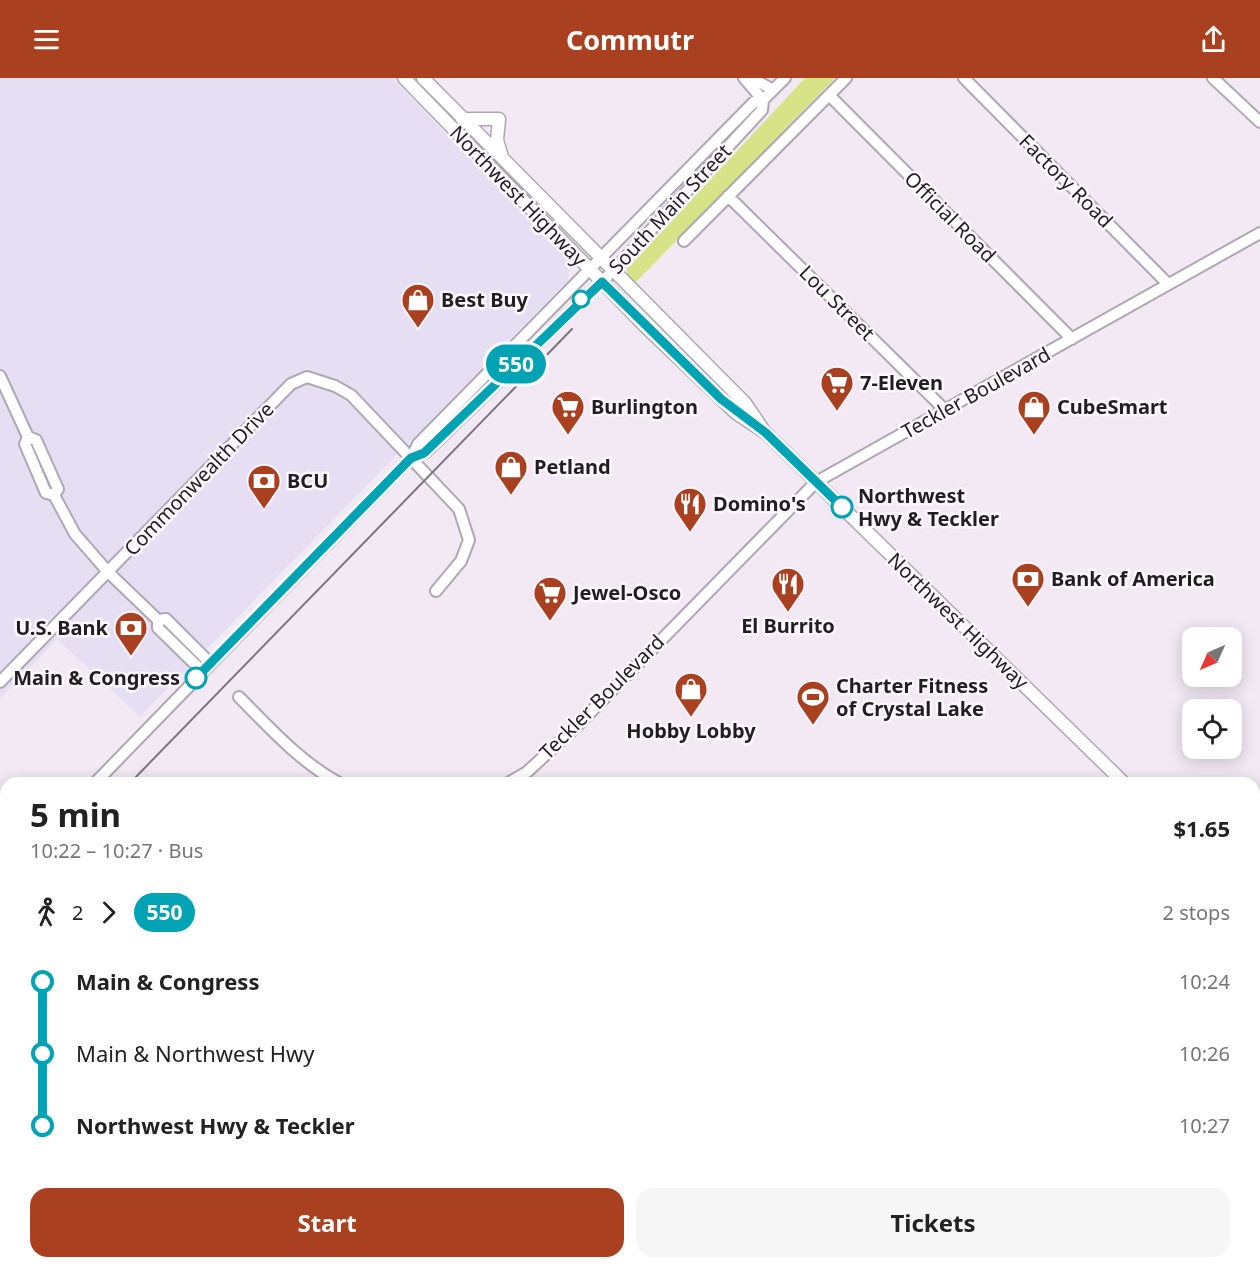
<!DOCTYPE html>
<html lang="en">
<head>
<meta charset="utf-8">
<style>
	body { margin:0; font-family:"Noto Sans",sans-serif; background:#f6f6f6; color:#222; height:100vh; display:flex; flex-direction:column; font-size:22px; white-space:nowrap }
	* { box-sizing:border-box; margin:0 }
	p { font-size:20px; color:#767676 }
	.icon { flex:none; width:33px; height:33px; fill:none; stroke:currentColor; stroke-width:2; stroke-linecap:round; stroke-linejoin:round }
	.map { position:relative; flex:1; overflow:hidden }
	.drawer { position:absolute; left:0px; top:699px; width:1260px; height:492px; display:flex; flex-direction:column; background:#fff; border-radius:18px 18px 0 0; box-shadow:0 3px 15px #0003 }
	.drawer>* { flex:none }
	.badge { padding:0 12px; border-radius:20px; font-size:21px; line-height:39px }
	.needle { width:39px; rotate:225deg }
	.fabs { position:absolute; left:1182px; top:549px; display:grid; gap:12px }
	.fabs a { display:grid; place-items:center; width:60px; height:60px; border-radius:12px; background:#fff; box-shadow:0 3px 15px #0003; font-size:30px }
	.map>.badge { position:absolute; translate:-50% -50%; box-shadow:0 0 0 3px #fff }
	.legs { display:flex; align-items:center; gap:9px; height:66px; padding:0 30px; font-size:20px }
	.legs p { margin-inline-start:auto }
	.head { display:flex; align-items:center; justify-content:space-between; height:102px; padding:0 30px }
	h1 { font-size:33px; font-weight:700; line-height:45px }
	.button { display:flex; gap:12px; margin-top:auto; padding:12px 30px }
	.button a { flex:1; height:69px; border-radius:18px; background:#a94120; color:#fff; font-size:24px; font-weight:700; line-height:69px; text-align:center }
	.button a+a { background:#f6f6f6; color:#222 }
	ul { padding:0 30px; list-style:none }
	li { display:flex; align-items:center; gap:21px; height:72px; font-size:22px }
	li i { display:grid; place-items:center; width:9px; height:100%; margin:0 8px; background:currentColor }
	li i::after { content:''; width:15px; height:15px; margin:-8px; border:4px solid; border-radius:50%; background:#fff }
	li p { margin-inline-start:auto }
	li:first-child i { background:linear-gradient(#0000 50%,currentColor 0) }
	li:last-child i { background:linear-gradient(currentColor 50%,#0000 0) }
	header { display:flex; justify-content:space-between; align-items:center; height:78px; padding:0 30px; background:#a94120; color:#fff; font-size:27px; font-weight:700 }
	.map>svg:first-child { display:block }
</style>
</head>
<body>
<header><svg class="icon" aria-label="menu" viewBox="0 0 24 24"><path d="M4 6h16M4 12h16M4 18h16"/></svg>Commutr<svg class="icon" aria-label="share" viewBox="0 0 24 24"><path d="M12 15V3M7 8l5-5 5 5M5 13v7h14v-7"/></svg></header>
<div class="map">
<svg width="1260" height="1191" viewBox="0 0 1260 1191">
	<rect width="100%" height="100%" fill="#f2e9f4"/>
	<!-- commercial -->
	<path fill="#e6dff4" d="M0,0H392L570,184L568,202L140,639L57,561L0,621Z"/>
	<!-- education -->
	<path fill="#f4dbe3" d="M192,1185H605L609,1191H186Z"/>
	<!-- green -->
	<path fill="#d6e386" d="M805,0H835L635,205L627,197V191Z"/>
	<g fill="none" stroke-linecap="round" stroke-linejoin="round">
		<!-- minor casing -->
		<g stroke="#afa7b2" stroke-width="14">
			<path id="minor" d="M744,0L763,22
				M752,0L773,12
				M964,0L1168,206
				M1213,0L1260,44
				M829,17L1072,261
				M728,118L945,332
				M684,163L846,0
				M0,298L28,359L36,362L58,411L54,417
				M28,359L25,366L46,415L54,417L75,456L108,494L158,542L166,541L210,585
				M411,380L425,375L613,193L762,32L763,22
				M158,542V550L202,593
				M0,604L291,306L307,299L335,308L351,317L459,431L469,462L461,483L436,513
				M239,619C270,650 300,684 339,705
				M95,705L411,380L418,366L754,24L763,22L785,0
				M508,705L527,694L579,646L816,404L1260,155
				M0,804L6,798
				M1254,826L1260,812
				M1254,840L1260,832
				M0,972L6,973
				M1254,1027H1260
				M0,1071L6,1078
				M102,1185L103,1191
				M661,1185L665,1191
				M763,1185L767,1191
				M184,1191L190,1185
				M783,1191L800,1185"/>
		</g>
		<!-- major casing -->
		<g stroke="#afa7b2" stroke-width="15">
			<path id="major" d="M404,0L646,249L736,335L766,355L1124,705
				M423,0L745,325L762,350
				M462,41H499L497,62L502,79
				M1254,855L1260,881
				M1254,900L1257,914L1254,953
				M1237,1191L1238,1185"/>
		</g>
		<!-- minor -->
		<use href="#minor" stroke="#fff" stroke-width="10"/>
		<!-- major -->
		<use href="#major" stroke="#fff" stroke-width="12"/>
		<!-- rail -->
		<path stroke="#7a757c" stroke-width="2" d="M130,705L572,251
			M0,838L6,832"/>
	</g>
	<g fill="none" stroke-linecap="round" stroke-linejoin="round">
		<!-- line-1 casing -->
		<g stroke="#fff" stroke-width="14">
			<path id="line-1" d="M196,600L411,380L424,375L602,204L721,321L766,355L842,429"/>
		</g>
		<!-- line-1 -->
		<use href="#line-1" stroke="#00a3b4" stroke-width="9"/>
	</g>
	<!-- icons -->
	<defs>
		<g id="shop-pin" transform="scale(1.725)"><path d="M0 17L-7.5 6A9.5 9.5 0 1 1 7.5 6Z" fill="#a94120" stroke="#fdf8fe"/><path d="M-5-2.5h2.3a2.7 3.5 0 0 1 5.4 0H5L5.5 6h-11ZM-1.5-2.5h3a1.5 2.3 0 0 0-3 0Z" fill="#fff"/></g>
		<g id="supermarket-pin" transform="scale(1.725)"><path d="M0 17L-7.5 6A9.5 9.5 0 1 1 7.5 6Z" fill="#a94120" stroke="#fdf8fe"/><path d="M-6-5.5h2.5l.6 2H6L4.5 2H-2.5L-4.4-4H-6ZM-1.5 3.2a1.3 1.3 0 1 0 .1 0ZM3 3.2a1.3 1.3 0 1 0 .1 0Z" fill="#fff"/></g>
		<g id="bank-pin" transform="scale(1.725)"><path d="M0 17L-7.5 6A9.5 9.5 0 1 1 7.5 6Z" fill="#a94120" stroke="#fdf8fe"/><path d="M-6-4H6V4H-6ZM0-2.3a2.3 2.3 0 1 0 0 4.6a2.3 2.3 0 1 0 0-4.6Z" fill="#fff"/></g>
		<g id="restaurant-pin" transform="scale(1.725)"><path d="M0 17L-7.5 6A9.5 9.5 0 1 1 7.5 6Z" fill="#a94120" stroke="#fdf8fe"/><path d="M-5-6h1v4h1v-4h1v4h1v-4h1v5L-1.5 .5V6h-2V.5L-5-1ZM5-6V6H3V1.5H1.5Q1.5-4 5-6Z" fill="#fff"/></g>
		<g id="stadium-pin" transform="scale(1.725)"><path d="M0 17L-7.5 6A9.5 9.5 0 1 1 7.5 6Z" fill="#a94120" stroke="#fdf8fe"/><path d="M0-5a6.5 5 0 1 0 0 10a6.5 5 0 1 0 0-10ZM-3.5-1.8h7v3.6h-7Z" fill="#fff"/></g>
	</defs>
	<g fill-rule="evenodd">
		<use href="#shop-pin" x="418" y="222"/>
		<use href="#supermarket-pin" x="837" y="305"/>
		<use href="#supermarket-pin" x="568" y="329"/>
		<use href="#shop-pin" x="1034" y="329"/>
		<use href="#shop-pin" x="511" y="389"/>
		<use href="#bank-pin" x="264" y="403"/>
		<use href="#restaurant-pin" x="690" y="426"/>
		<use href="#bank-pin" x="1028" y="501"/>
		<use href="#restaurant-pin" x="788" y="506"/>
		<use href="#supermarket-pin" x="550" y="515"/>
		<use href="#bank-pin" x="131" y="550"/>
		<use href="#shop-pin" x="691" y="611"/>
		<use href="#stadium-pin" x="813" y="619"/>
	</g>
	<!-- markers -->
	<g fill="#fff" stroke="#00a3b4" stroke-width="3">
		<circle cx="581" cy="221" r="8"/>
		<circle cx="842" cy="429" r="10"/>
		<circle cx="196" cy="600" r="10"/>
	</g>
	<g text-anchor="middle" stroke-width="5" stroke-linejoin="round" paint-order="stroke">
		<!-- street labels -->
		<g font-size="20" fill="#211e22" stroke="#fdf8fe">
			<text transform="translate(1066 103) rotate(45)" y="7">Factory Road</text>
			<text transform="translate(518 118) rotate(46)" y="7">Northwest Highway</text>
			<text transform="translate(670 131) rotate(-47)" y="7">South Main Street</text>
			<text transform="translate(950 139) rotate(45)" y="7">Official Road</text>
			<text transform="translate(837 225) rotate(45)" y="7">Lou Street</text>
			<text transform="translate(976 315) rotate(-29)" y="7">Teckler Boulevard</text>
			<text transform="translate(199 401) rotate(-46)" y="7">Commonwealth Drive</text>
			<text transform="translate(958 543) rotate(44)" y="7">Northwest Highway</text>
			<text transform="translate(602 619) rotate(-45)" y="7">Teckler Boulevard</text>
		</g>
		<!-- poi labels -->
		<g font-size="20" font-weight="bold" fill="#211e22" stroke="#fdf8fe" text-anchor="start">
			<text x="441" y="229">Best Buy</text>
			<text x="860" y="312">7-Eleven</text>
			<text x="591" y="336">Burlington</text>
			<text x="1057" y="336">CubeSmart</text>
			<text x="534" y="396">Petland</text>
			<text x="287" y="410">BCU</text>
			<text x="713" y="433">Domino's</text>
			<text x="1051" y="508">Bank of America</text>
			<text x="573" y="522">Jewel-Osco</text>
			<text x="788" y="555" text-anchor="middle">El Burrito</text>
			<text x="108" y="557" text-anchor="end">U.S. Bank</text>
			<text x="836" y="615">Charter Fitness<tspan x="836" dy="23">of Crystal Lake</tspan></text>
			<text x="691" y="660" text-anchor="middle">Hobby Lobby</text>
		</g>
		<!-- stop labels -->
		<g font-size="20" font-weight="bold" fill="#211e22" stroke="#fdf8fe" text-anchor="start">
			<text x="858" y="425">Northwest<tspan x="858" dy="23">Hwy &amp; Teckler</tspan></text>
			<text x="180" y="607" text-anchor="end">Main &amp; Congress</text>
		</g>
	</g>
</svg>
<div class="fabs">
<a><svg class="needle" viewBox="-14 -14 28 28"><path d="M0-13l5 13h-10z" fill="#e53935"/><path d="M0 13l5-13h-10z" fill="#767676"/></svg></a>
<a><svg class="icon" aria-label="locate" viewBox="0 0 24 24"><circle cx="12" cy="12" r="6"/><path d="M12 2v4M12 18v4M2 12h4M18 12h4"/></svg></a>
</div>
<b class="badge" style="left:516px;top:286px;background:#00a3b4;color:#fff">550</b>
<section class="drawer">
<div class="head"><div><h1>5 min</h1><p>10:22 – 10:27 · Bus</p></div><b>$1.65</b></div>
<div class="legs"><svg class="icon" aria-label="walk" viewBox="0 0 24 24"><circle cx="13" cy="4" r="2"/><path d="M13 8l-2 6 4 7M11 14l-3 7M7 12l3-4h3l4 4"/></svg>2<svg class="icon" aria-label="forward" viewBox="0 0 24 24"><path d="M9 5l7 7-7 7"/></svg><b class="badge" style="background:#00a3b4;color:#fff">550</b><p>2 stops</p></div>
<ul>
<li><i style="color:#00a3b4"></i><b>Main &amp; Congress</b><p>10:24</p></li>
<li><i style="color:#00a3b4"></i><span>Main &amp; Northwest Hwy</span><p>10:26</p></li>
<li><i style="color:#00a3b4"></i><b>Northwest Hwy &amp; Teckler</b><p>10:27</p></li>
</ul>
<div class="button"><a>Start</a><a>Tickets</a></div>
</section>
</div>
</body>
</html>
